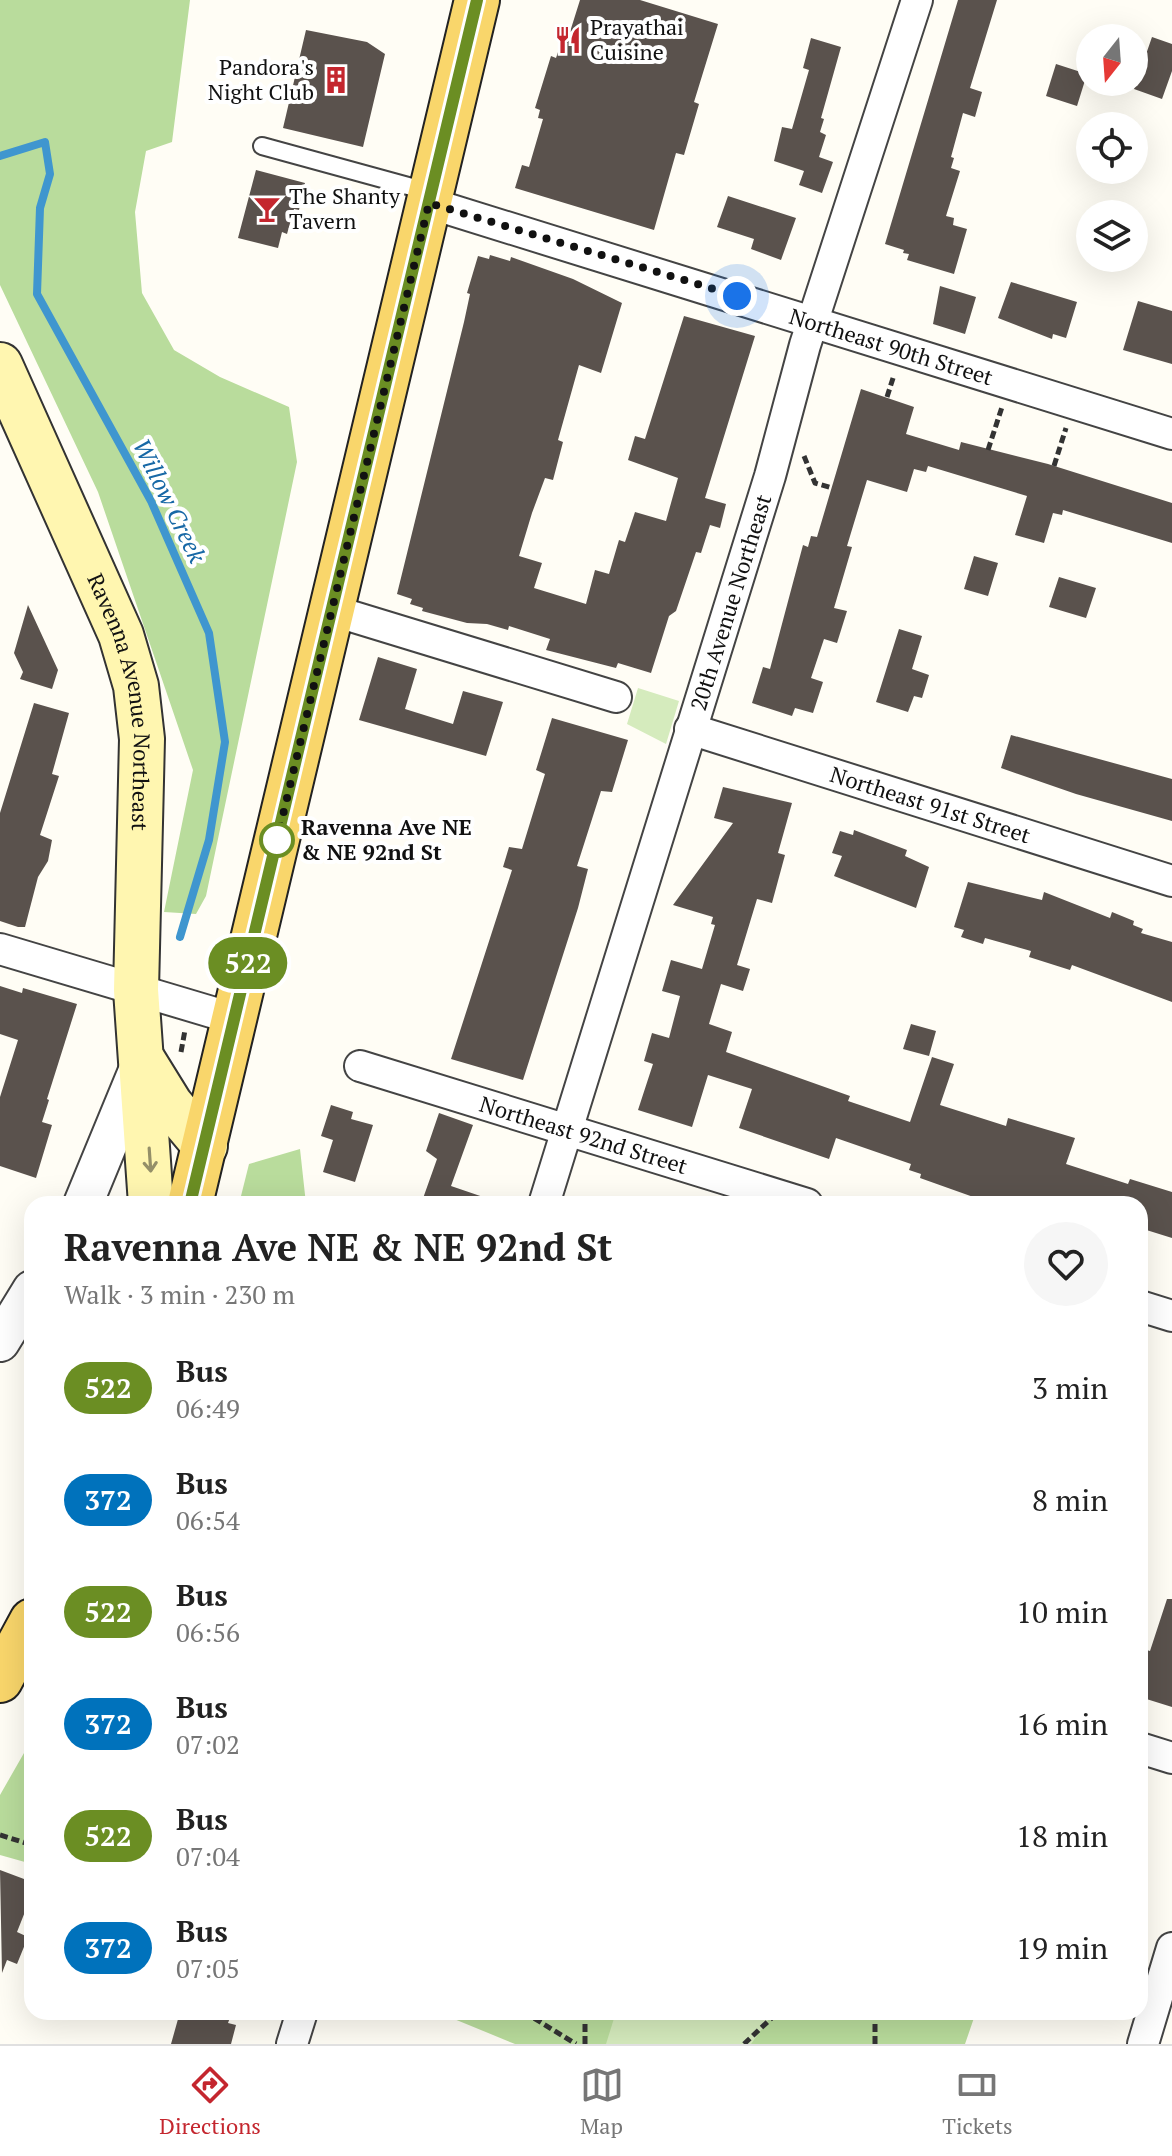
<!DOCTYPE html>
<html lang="en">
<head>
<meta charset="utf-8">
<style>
	body { margin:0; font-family:"PT Serif",serif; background:#f6f6f6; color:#222; height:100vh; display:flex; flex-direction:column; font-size:30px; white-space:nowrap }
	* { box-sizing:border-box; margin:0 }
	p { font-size:26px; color:#767676 }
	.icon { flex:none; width:44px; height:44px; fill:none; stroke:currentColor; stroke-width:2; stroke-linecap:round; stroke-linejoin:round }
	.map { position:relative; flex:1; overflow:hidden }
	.sheet { position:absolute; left:24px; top:1196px; width:1124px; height:824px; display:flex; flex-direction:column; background:#fff; border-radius:24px; box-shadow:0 8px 32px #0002 }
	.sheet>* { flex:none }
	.badge { padding:0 16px; border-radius:26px; font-size:28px; line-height:52px }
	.needle { width:52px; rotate:197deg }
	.buttons { position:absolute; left:1076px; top:24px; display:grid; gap:16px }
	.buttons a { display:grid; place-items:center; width:72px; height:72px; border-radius:50%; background:#fff; box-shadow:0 8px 32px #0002; font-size:40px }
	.you { position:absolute; width:40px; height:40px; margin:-20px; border:6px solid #fff; border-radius:50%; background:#1a73e8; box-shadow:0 0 0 12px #1a73e833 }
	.map>.badge { position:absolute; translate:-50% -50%; box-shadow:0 0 0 4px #fff }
	.round { display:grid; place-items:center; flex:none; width:84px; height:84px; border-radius:42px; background:#f6f6f6 }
	.overview { display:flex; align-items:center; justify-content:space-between; height:136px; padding:0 40px }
	h1 { font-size:38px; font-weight:700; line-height:60px }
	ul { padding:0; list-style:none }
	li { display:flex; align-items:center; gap:24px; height:112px; padding:0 40px }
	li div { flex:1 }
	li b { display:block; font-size:30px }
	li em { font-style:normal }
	li .badge { min-width:88px; font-weight:700; text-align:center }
	.tabs { display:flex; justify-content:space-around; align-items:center; height:112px; border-top:2px solid #e0e0e0; background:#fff; font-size:22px; color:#767676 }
	.tabs a { display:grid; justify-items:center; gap:4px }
	.tabs .active { color:#c4262e }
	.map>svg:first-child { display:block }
</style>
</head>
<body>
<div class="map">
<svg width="1172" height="2044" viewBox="0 0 1172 2044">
	<rect width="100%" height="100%" fill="#fffdf5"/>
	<!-- green -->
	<path fill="#d5ebbd" d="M638,688L679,701L666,744L627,724Z
		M498,2012H968L958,2044H531Z"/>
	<!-- forest -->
	<path fill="#b9dc9c" d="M0,0H190L172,142L146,151L135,212L142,293L174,350L220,377L289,407L297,462L206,896L196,914L164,912L193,770L98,492L0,285Z
		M300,1149L306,1204H239L249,1164Z
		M32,1739V1864L0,1855V1795Z
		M437,2012H616L606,2044H515Z
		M774,2012H976L965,2044H751Z"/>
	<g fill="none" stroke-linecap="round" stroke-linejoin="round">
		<!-- stream -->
		<path stroke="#3f96cf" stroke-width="8" d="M0,156L45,142L50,174L40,208L37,294L151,501L209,633L225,742L209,840L180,937"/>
	</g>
	<!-- building -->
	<path fill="#5a524d" d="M580,0H640L718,24L694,102L699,104L684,155L676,153L654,230L515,188L522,165L529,167L543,119L538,118L540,110L535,108L551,56L556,58L559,49L564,51Z
		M958,0H997L970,88L982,92L975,117L963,113L951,157L954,158L951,168L960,171L946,216L954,218L953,225L967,229L954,274L907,260L909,254L903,253L904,250L885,244Z
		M306,30L367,42L385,54L363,147L283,128Z
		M1152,37L1172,44V71L1162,99L1134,89Z
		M811,38L841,47L821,118L824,119L820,132L826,135L819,157L833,162L822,193L799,185L804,171L774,161L782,127L792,129L809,70L803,68Z
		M1056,64L1087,74L1077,106L1046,96Z
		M256,170L305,183L299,210L294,209L287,234L282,232L278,248L238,238Z
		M728,196L796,218L781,260L751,249L754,239L717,227Z
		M490,255L510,261L511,257L573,279L622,303L601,373L579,365L558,440L563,442L553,480L545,478L532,513L519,556L542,563L534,588L586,604L595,570L609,574L619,540L625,542L635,512L666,521L678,478L628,460L635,436L645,439L684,316L755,336L705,498L726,504L720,528L710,525L701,553L696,552L676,611L669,616L651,673L618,663L616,668L546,650L550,639L509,626L508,630L487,624L467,623L422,611L423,608L410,604L412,599L397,594L464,322L470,294L467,293L478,256L489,259Z
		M1011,282L1077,302L1066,338L1053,334L1052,339L998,318Z
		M940,286L976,297L965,334L933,324Z
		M1138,301L1172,311V364L1123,350Z
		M861,389L914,407L906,434L959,450L961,442L1048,464L1172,503V543L1063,510L1062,515L1053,513L1044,543L1015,535L1027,496L928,466L926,472L914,469L907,492L867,480L847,546L852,547L834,608L847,611L837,643L824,639L811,678L823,682L813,713L795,708L792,716L752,703L763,667L770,669L803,545L808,547L811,536L817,537Z
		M974,556L998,563L988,596L964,589Z
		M1059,577L1096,588L1086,618L1049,607Z
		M28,605L58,670L52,689L20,679L23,672L14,653Z
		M899,629L922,636L912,669L929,675L922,698L914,696L908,712L876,702Z
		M378,657L417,669L405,709L453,724L463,691L503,702L486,756L359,720Z
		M34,703L69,713L52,774L59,776L40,835L52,840L48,861L38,877L25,927H18L0,921V813Z
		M552,718L628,740L612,792L601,791L577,866L588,869L578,908L523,1080L451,1059L512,870L503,867L509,847L522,849L545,774L536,770Z
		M1011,735L1172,779V821L1076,794L1001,768Z
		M723,787L792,803L778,853L785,855L772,903L757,899L737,965L750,969L743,991L721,984L709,1024L732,1032L726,1052L850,1096L848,1101L910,1122L932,1057L954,1064L940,1105L1006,1126L1008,1118L1075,1138L1066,1164L1128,1184L1130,1179L1172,1192V1238L1140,1228V1204H993L920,1178L921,1174L909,1170L911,1164L836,1138L829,1159L739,1128L752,1089L708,1075L692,1127L638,1110L653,1064L644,1061L652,1033L669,1038L680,996L662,991L671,960L702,969L715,925L711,924L713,917L673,905L733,823L714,818Z
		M854,830L907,850L905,856L929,867L916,908L834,876L842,856L832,853L840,831L853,835Z
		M968,882L1042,900L1044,892L1110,918L1112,912L1134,921L1133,925L1143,929L1141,933L1172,942V1002L1072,965L1070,970L1029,957L1031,951L985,938L983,944L961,937L964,930L954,927Z
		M0,986L22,993L23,988L77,1004L47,1099L49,1100L42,1122L52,1125L36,1178L0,1166V1097L18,1040L0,1034Z
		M911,1024L936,1031L929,1056L903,1049Z
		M331,1105L353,1112L351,1119L373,1125L355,1182L323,1172L333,1140L321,1136Z
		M439,1113L473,1125L451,1186L492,1200L491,1204H421L437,1159L426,1151Z
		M1167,1599H1172V1707L1140,1697V1648L1150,1651Z
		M0,1870L32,1882V1894L17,1932L28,1937L17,1964L7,1960L2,1973Z
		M180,2012H232L228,2023L236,2025L231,2044H171Z"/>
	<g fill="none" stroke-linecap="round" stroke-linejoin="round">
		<!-- service casing -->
		<g stroke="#444" stroke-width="20">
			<path id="service" d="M262,146L430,192"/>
		</g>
		<!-- minor casing -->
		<g stroke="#444" stroke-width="34">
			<g id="minor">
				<path id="s1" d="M429,203L1172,434"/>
				<path d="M331,610L616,697"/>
				<path id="s2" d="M690,729L1172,881"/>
				<path d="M0,949L235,1019"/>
				<path id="s3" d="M360,1066L807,1204"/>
				<path id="s4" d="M544,1204L770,476L805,345L917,0"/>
				<path d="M1140,1306L1172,1316"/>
				<path d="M1140,1748L1172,1758"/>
				<path d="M292,2044L302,2012"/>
				<path d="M1143,2044L1172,1948"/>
			</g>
		</g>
		<!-- tertiary casing -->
		<g stroke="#444" stroke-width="42">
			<path id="tertiary" d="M83,1204L140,1066
				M0,1342L32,1290"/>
		</g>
		<!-- secondary casing -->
		<g stroke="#333" stroke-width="48">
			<g id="secondary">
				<path id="s5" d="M0,365L121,635L136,686L142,739L136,990L151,1204"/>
				<path d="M144,1062L170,1104L205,1146"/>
			</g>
		</g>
		<!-- primary casing -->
		<g stroke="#222" stroke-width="48">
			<path id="primary" d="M190,1204L477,0
				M0,1680L32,1621"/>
		</g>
		<!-- path -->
		<path stroke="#333" stroke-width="5" stroke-dasharray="8 4" stroke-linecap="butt" d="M887,397L894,375
			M988,450L1002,407
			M804,456L815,483L832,488
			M1054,466L1066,428
			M181,1052L185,1030
			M0,1835L32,1845
			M524,2012L576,2044
			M585,2044V2012
			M744,2044L778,2012
			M875,2044V2012"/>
		<!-- service -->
		<use href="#service" stroke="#fff" stroke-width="16"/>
		<!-- minor -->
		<use href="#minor" stroke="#fff" stroke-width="30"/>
		<!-- tertiary -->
		<use href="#tertiary" stroke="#fff" stroke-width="38"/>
		<!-- secondary -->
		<use href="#secondary" stroke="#fff6b0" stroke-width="44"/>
		<!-- primary -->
		<use href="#primary" stroke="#f9d66b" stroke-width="44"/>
	</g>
	<!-- one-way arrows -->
	<defs><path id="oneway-shaft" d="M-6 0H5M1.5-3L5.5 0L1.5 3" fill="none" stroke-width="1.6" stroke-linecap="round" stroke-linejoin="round" transform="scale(2)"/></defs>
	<use stroke="#948f68" href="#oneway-shaft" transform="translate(150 1160) rotate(86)"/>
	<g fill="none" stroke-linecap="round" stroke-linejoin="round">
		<!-- line casing -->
		<g stroke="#fff" stroke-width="18">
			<path id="line" d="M190,1204L477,0"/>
		</g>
		<!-- line -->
		<use href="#line" stroke="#6b8e23" stroke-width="12"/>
		<!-- walk -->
		<path stroke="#111" stroke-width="8" stroke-dasharray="0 14.4" d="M277,840L429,203L737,296"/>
	</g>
	<!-- icons -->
	<defs>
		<g id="restaurant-bare" transform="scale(2.16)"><path d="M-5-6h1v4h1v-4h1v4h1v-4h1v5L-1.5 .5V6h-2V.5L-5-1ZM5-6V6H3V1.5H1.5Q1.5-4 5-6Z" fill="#c4262e" stroke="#fff" stroke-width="2.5" paint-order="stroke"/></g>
		<g id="building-bare" transform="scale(2.16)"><path d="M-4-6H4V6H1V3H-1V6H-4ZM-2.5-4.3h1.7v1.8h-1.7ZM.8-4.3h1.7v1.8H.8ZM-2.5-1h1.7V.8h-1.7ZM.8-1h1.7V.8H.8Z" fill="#c4262e" stroke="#fff" stroke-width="2.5" paint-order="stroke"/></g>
		<g id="bar-bare" transform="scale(2.16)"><path d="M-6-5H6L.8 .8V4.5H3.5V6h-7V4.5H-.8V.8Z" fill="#c4262e" stroke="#fff" stroke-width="2.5" paint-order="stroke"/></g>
	</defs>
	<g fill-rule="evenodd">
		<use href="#restaurant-bare" x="568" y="40"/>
		<use href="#building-bare" x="336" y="80"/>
		<use href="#bar-bare" x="267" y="209"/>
	</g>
	<!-- markers -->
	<circle fill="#fff" stroke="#6b8e23" stroke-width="4" cx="277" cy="840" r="16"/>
	<g text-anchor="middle" stroke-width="8" stroke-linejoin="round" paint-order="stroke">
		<!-- poi labels -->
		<g font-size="22" fill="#111" stroke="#fff" text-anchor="start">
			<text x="590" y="35">Prayathai<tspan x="590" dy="25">Cuisine</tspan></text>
			<text x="314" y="75" text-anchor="end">Pandora's<tspan x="314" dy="25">Night Club</tspan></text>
			<text x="289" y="204">The Shanty<tspan x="289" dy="25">Tavern</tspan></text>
		</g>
		<!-- street labels -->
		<g font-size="22" fill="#111" stroke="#fff">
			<text dy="8" stroke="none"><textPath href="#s1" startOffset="484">Northeast 90th Street</textPath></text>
			<text dy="8" stroke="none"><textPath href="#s4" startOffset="630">20th Avenue Northeast</textPath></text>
			<text dy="8" stroke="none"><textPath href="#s5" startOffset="362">Ravenna Avenue Northeast</textPath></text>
			<text dy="8" stroke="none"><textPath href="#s2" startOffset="252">Northeast 91st Street</textPath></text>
			<text dy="8" stroke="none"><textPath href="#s3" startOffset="234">Northeast 92nd Street</textPath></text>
		</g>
		<!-- stop labels -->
		<g font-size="22" font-weight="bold" fill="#111" stroke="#fff" text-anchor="start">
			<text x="301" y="835">Ravenna Ave NE<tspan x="301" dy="25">&amp; NE 92nd St</tspan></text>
		</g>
		<!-- water labels -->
		<g font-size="24" font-style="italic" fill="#1768a6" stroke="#fff">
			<text transform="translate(169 501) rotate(64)" y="8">Willow Creek</text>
		</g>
	</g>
</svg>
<div class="buttons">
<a><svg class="needle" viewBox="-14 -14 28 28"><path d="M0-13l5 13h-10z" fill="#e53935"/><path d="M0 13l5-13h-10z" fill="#767676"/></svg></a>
<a><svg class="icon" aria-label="locate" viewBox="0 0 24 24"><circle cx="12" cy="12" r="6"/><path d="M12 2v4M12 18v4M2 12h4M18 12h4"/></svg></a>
<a><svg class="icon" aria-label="layers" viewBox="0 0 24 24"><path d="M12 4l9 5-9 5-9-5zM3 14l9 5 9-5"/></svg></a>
</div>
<div class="you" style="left:737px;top:296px"></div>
<b class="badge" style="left:248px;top:963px;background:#6b8e23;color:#fff">522</b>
<section class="sheet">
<div class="overview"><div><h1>Ravenna Ave NE &amp; NE 92nd St</h1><p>Walk · 3 min · 230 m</p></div><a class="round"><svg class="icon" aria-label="heart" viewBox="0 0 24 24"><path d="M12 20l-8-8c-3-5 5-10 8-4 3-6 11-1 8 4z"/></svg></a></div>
<ul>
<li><span class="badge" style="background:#6b8e23;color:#fff">522</span><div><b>Bus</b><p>06:49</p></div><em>3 min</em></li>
<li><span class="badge" style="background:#0072bc;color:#fff">372</span><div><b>Bus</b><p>06:54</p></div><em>8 min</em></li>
<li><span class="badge" style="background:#6b8e23;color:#fff">522</span><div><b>Bus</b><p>06:56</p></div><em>10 min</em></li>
<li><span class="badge" style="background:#0072bc;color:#fff">372</span><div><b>Bus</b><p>07:02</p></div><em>16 min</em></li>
<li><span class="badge" style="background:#6b8e23;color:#fff">522</span><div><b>Bus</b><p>07:04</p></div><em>18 min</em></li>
<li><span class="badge" style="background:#0072bc;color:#fff">372</span><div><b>Bus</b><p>07:05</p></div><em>19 min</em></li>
</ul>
</section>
</div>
<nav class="tabs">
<a class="active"><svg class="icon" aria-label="directions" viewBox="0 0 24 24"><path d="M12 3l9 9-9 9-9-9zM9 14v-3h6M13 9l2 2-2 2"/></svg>Directions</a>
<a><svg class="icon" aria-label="map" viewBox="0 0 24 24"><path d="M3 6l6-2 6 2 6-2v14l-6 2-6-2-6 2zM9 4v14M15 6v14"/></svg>Map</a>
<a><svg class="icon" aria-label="tickets" viewBox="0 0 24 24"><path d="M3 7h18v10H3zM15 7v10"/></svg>Tickets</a>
</nav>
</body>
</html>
